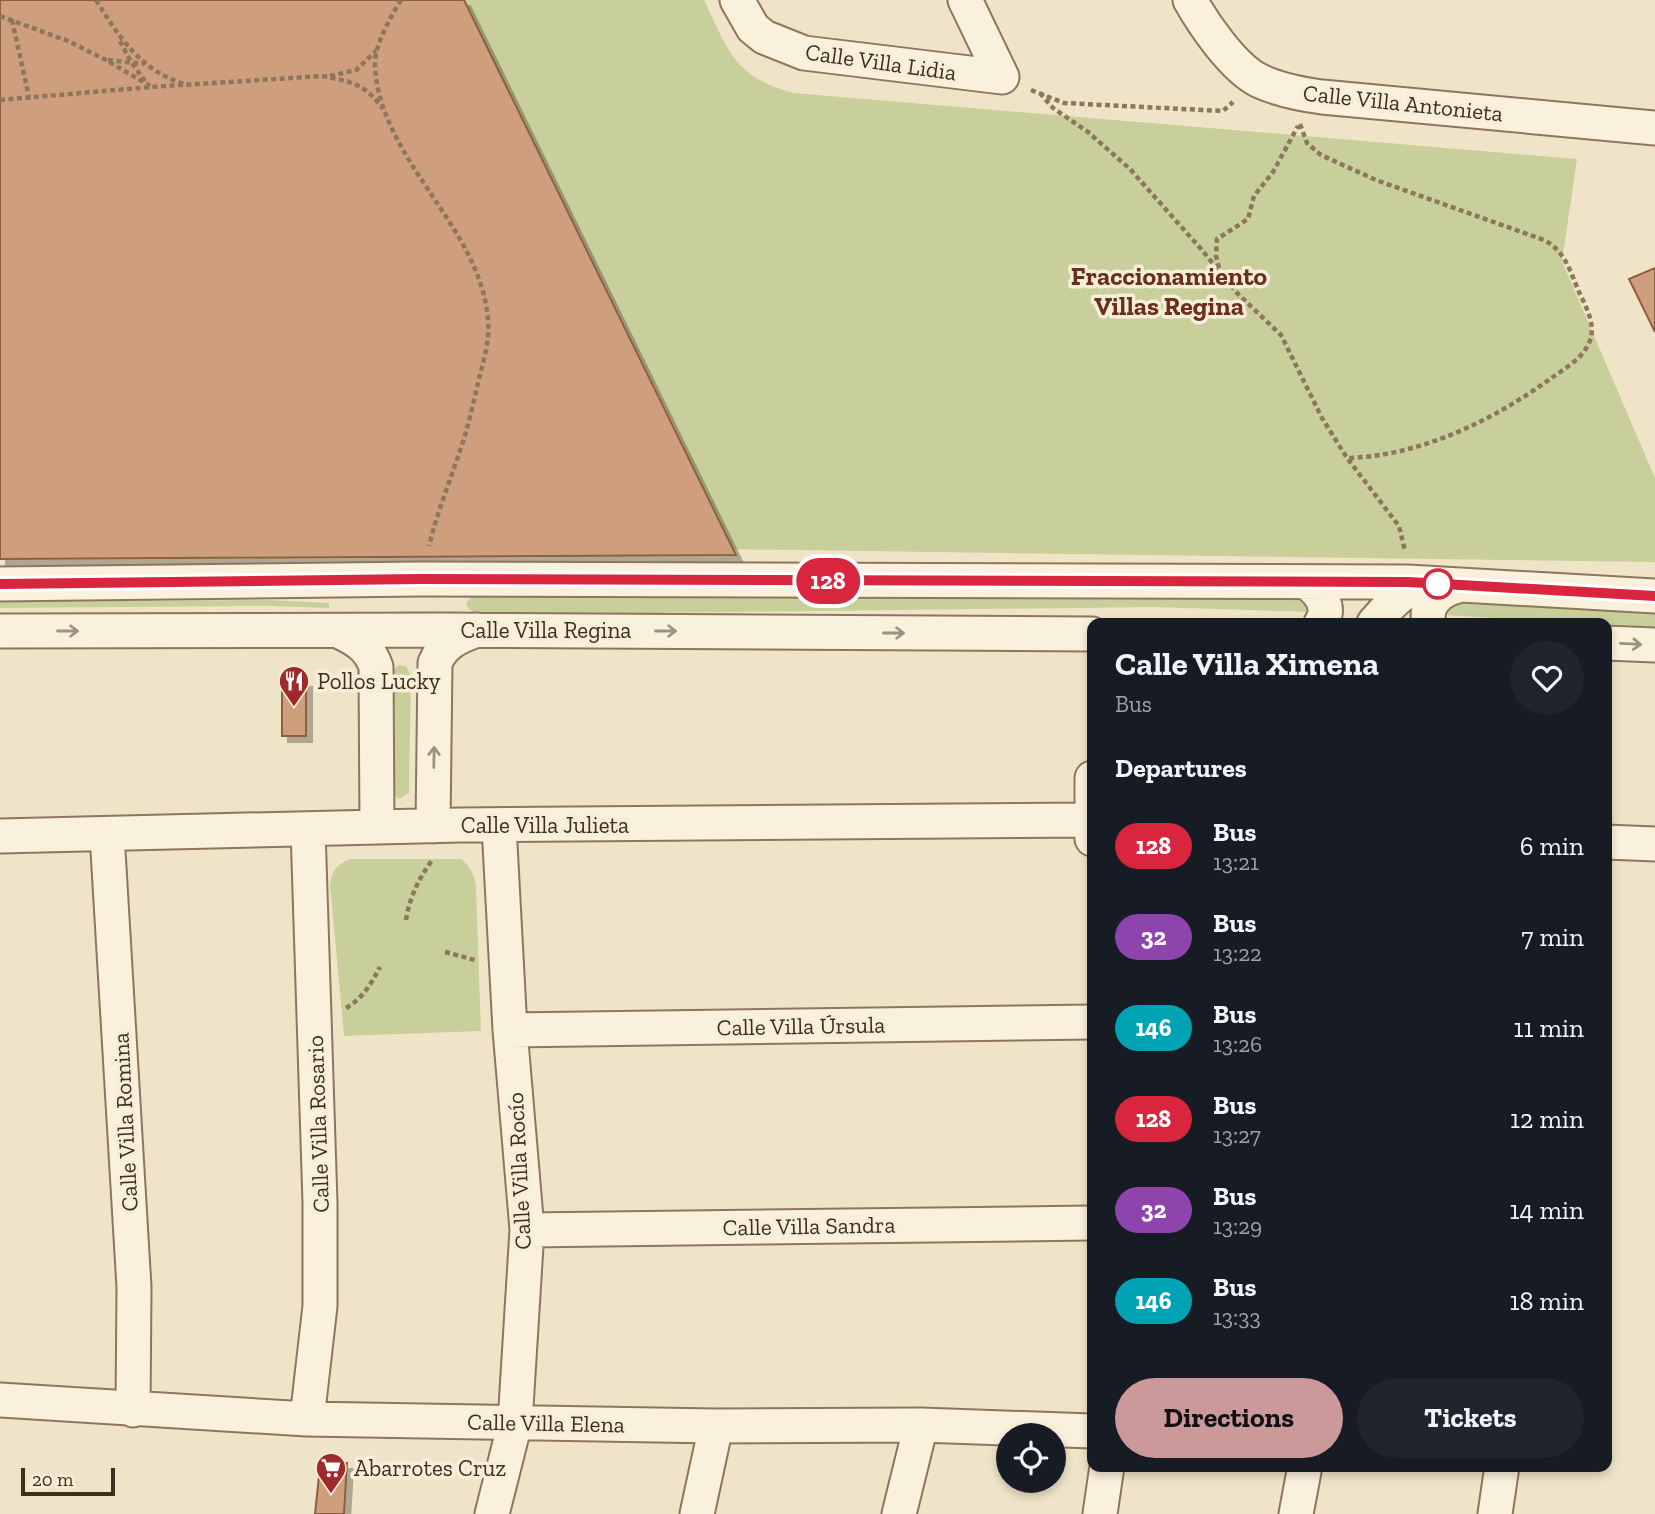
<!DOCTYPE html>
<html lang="en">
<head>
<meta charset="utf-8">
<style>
	body { margin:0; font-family:"Zilla Slab",serif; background:#20242c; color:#f1f3f6; height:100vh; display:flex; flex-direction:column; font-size:26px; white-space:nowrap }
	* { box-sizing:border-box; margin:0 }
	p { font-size:23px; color:#9ea1a6 }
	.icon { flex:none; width:38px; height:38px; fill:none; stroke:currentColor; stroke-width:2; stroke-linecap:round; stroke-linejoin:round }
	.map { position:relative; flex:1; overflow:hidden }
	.sheet { position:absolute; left:1087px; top:618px; width:525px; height:854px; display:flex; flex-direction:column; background:#171b24; border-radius:14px; box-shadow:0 4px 10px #0003 }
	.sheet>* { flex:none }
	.badge { padding:0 14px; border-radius:23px; font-size:24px; line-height:46px }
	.fabs { position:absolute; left:996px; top:1423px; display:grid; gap:14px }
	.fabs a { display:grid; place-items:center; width:70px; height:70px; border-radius:50%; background:#171b24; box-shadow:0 4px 10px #0003; font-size:35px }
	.scale { position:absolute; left:21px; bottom:18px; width:94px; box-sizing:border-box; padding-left:7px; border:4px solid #3d2e20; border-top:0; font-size:19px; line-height:24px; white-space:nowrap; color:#3d2e20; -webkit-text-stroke:5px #f7eed8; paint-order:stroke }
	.map>.badge { position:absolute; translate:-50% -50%; box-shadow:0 0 0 4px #fff }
	h2 { padding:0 28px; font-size:26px; line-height:63px }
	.round { display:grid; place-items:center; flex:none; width:74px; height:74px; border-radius:37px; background:#20242c }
	.headline { display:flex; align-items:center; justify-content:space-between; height:119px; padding:0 28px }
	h1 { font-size:33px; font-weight:800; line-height:52px }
	.action { display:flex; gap:14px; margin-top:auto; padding:14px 28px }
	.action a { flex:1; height:80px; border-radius:42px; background:#cc999b; color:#111; font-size:28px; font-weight:800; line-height:80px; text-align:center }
	.action a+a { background:#20242c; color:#f1f3f6 }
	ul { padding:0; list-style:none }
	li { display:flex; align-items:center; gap:21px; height:91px; padding:0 28px }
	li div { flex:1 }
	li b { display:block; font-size:26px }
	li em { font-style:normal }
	li .badge { min-width:77px; font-weight:700; text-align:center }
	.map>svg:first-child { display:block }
</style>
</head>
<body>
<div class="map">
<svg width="1655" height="1514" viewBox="0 0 1655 1514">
	<defs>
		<filter id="shadow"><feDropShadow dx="6" dy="6" stdDeviation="0" flood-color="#0004"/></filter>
	</defs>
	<rect width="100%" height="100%" fill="#f0e4c8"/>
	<!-- green -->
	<path fill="#c9cf9b" d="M0,0H704C729,52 734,77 794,93L1577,159L1562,261L1655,478V562L717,549Z
		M477,593L913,598L1310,595V612L1154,607L477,615L468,608L466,602Z
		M270,600L329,603V608L270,606L0,608V602Z
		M1443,603L1655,612V627L1444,615Z
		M399,665L406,666L411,676L409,793L399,799L395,796L392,789L391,676L394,669Z
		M350,859H462C471,869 476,876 476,889L481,1031L344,1036L330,885C332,871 336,865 350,859Z"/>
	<!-- building -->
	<path fill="#cf9f7d" stroke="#8d5f41" stroke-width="2" filter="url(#shadow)" d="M0,0H464L736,555L0,559Z
		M1655,268V332L1629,279Z
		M282,681H306V736H282Z
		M334,1463H347L344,1514H315L319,1476H333Z"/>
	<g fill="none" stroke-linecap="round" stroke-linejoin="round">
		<!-- minor casing -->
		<g stroke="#8d765c" stroke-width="37">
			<path id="minor" d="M737,0L753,28L764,37L804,53L1002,77
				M965,0L1002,77
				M1190,0C1204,25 1233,67 1258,80C1278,90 1300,94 1322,97L1655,128
				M1306,582C1320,592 1332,607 1321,623
				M0,584L420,579L1408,582L1655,596
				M1374,623C1388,607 1405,586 1428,584
				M1429,623C1424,603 1441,590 1458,586
				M0,631L445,630L1092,634
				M338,631C356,639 370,648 376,667L377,827
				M1606,643L1655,645
				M1092,778V839
				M433,826L435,663C443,643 458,637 477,630
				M107,834L134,1287L133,1410
				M0,836L460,825L1091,820
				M1606,842L1655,844
				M510,1030L1092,1022
				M527,1230L1092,1223
				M0,1400L307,1419L716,1426L921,1425L1092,1431
				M307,1419L320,1306V1203L308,829
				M492,1514L515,1423L527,1230L510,1030L499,826
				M697,1514L716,1426
				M899,1514L921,1425
				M1100,1514L1107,1466
				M1296,1514L1305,1466
				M1495,1514L1502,1466"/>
		</g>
		<!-- path -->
		<path stroke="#8d765c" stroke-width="4.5" stroke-dasharray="5 3.5" stroke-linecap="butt" d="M96,0C119,37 140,70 184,84
			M401,0C391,16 375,44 375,64C378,159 481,226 488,320C490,341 483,363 478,383C474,400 470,418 465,435C454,472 438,508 429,546
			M0,16L68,41L106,60L150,86
			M12,20L29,97
			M120,41L131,62L145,81
			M108,60L144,64
			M330,76L356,70L376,51
			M1031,90L1064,103L1223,111L1233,102
			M1040,93L1053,108L1088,132L1130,169L1201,249L1238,294L1281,335L1322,418L1347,458L1399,526L1405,551
			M0,100L151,87L322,76C352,82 364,83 383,109
			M1300,124L1307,143L1321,155L1376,180L1544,240C1565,251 1570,271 1579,292C1586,307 1597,326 1589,343C1582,359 1564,369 1550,379C1492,421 1420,456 1347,458
			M1219,268L1216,256L1217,239L1248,219L1254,196L1273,172L1298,126
			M406,920C410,896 419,878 433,859
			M445,952L475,960
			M346,1008C363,998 371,984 380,967"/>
		<!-- minor -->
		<use href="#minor" stroke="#faf1dc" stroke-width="33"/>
	</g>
	<!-- one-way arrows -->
	<defs><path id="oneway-shaft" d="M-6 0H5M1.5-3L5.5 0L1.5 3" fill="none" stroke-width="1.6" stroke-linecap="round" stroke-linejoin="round" transform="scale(1.75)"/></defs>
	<g stroke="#9c907e">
		<use href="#oneway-shaft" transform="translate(68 631)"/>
		<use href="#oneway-shaft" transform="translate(666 631)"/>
		<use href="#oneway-shaft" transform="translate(894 633)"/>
		<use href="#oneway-shaft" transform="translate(1631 644) rotate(3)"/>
		<use href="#oneway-shaft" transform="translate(434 757) rotate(-89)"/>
	</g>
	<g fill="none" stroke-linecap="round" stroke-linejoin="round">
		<!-- line casing -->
		<g stroke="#fff" stroke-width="16">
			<path id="line" d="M0,584L420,579L1408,582L1655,596"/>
		</g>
		<!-- line -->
		<use href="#line" stroke="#d7263d" stroke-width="10"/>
	</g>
	<!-- icons -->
	<defs>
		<g id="restaurant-pin" transform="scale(1.575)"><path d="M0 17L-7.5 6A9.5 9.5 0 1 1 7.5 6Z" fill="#9e2a2b" stroke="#f7eed8"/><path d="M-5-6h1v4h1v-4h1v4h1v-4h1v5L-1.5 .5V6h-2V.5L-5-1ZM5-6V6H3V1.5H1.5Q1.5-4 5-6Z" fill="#fff"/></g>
		<g id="supermarket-pin" transform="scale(1.575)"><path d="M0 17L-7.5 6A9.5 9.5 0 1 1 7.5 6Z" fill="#9e2a2b" stroke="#f7eed8"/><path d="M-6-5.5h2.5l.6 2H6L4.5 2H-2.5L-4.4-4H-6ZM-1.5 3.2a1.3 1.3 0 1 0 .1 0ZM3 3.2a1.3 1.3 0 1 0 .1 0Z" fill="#fff"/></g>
	</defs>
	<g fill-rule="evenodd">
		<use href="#restaurant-pin" x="294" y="681"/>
		<use href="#supermarket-pin" x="331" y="1468"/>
	</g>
	<!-- markers -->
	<circle fill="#fff" stroke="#d7263d" stroke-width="3.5" cx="1438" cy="584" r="14"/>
	<g text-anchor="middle" stroke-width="7" stroke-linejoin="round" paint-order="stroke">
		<!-- street labels -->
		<g font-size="23" fill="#3d2e20" stroke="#f7eed8">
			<text transform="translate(881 62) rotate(8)" y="8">Calle Villa Lidia</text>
			<text transform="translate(1403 103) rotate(6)" y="8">Calle Villa Antonieta</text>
			<text x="546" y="638">Calle Villa Regina</text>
			<text x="545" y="833">Calle Villa Julieta</text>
			<text transform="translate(801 1026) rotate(-1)" y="8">Calle Villa Úrsula</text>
			<text transform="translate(125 1122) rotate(-93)" y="8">Calle Villa Romina</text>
			<text transform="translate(318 1124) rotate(-92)" y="8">Calle Villa Rosario</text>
			<text transform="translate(519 1171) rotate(-93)" y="8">Calle Villa Rocío</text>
			<text transform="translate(809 1226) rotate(-1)" y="8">Calle Villa Sandra</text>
			<text transform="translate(546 1423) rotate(1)" y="8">Calle Villa Elena</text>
		</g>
		<!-- poi labels -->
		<g font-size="23" fill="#3d2e20" stroke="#f7eed8" text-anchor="start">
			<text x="317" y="689">Pollos Lucky</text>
			<text x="354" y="1476">Abarrotes Cruz</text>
		</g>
		<!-- quarter labels -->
		<g font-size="26" font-weight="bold" fill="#6b2e1e" stroke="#f7eed8">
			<text x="1169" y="285">Fraccionamiento<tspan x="1169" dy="30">Villas Regina</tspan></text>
		</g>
	</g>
</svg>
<div class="fabs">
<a><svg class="icon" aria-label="locate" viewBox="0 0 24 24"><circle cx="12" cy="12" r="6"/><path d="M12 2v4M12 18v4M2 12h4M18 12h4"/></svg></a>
</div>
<div class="scale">20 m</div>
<b class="badge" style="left:828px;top:581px;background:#d7263d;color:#fff">128</b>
<section class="sheet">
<div class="headline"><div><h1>Calle Villa Ximena</h1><p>Bus</p></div><a class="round"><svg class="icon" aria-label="heart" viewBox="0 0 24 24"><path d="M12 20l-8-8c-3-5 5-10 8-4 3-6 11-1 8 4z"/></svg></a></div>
<h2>Departures</h2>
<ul>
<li><span class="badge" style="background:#d7263d;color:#fff">128</span><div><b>Bus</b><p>13:21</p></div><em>6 min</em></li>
<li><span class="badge" style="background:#8e44ad;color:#fff">32</span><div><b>Bus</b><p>13:22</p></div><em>7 min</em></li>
<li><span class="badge" style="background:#00a3b4;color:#fff">146</span><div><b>Bus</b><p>13:26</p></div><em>11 min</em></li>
<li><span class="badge" style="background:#d7263d;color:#fff">128</span><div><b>Bus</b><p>13:27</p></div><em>12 min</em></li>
<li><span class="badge" style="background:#8e44ad;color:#fff">32</span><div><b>Bus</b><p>13:29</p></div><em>14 min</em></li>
<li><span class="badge" style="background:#00a3b4;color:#fff">146</span><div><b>Bus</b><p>13:33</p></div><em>18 min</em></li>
</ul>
<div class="action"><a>Directions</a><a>Tickets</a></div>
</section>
</div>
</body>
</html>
